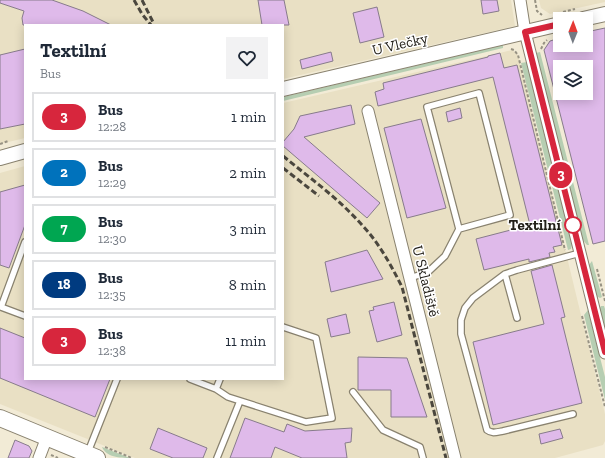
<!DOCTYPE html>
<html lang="en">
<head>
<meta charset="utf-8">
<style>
	body { margin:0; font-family:"Zilla Slab",serif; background:#f2f2f3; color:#1f2937; height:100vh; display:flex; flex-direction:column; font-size:15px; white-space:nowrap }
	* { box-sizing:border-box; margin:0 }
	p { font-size:13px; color:#747a83 }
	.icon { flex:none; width:22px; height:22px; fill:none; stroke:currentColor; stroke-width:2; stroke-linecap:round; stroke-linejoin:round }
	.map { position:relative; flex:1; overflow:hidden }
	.drawer { position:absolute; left:24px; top:24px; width:260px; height:356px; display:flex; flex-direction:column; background:#fff; border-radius:0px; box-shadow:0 2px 10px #0003 }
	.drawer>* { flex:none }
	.badge { padding:0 8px; border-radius:13px; font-size:14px; line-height:26px }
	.needle { width:26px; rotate:1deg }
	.fabs { position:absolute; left:553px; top:12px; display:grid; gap:8px }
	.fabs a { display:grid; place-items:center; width:40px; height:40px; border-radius:0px; background:#fff; box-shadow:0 2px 10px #0003; font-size:20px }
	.map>.badge { position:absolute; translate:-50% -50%; box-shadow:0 0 0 2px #fff }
	.round { display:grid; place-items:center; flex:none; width:42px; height:42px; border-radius:0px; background:#f2f2f3 }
	.head { display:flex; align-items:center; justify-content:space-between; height:68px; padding:0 16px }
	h1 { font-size:19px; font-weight:700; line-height:30px }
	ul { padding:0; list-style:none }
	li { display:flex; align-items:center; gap:12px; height:50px; margin:0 8px 6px; padding:0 8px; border:2px solid #e0e1e3; border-radius:0px }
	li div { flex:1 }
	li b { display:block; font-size:15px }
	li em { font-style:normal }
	li .badge { min-width:44px; font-weight:700; text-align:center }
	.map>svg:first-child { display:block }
</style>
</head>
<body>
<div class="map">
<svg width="605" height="458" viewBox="0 0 605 458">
	<rect width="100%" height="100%" fill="#f2ebd6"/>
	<!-- built -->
	<path fill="#e9e0c4" d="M0,0H511L515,26L283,79V25H25V138L0,144Z
		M539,0H605V2L550,14L541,8Z
		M512,50L518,55L605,414V441L603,445L555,458H135L0,404V173L25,166V379H283V103Z"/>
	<!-- green -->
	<path fill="#b6ceb2" d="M503,45V48L283,101V97Z
		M540,52L589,245H587L583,240L536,53Z
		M527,62L572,244L571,249L568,250L521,63Z
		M592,261L602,297L600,298L596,296L589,265Z
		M601,306H604L605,309V333L599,310Z
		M588,310L605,377V400L584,315Z
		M102,447L130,458C120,458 106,457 102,447Z"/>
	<!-- building -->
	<path fill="#dfbaea" stroke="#877b8b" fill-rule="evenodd" d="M0,0H52L83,11L111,25H23L22,18L24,11L0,3Z
		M258,0H284L289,25H262Z
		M481,0H497L499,11L483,14Z
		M377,7L384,37L360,43L353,13Z
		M605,28V241L593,244L544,50L550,41L560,38V45H586V32ZM560,67H586V93H560Z
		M25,49V124L0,129V55Z
		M331,52L333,61L302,69L300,60Z
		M500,53L504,68L517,65L562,245L553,247L555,252L549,253L550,257L529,262V259L484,270L476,239L530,225L493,77L378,106L375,92L384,89L383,83L488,57V56Z
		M351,105L355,124L304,137L380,203L367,218L283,146V142L294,129L300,116Z
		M460,108L462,118L448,122L446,112Z
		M421,119L446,208L407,218L384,128Z
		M25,185V225L9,268L0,265V192Z
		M367,250L383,279L331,292L325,262Z
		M552,265L565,317L561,318L582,403L493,425L473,342L544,324L531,271Z
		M394,302L402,335L377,342L369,311L374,310L373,307Z
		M346,314L350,333L331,337L327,319Z
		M0,328L25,338V379H110L95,417L0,378Z
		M358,357L407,358L427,417H391V390H358Z
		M245,418L284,432L287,424L305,431L352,428L351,442L345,443L347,458H302L275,447L271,458H230Z
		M158,428L207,448L203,458H173L150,449Z
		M560,429L563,438L541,444L539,434Z
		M15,440L29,446L32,451L29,458H8Z"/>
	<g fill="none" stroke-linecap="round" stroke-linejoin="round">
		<!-- service casing -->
		<g stroke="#89826f" stroke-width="8">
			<path id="service" d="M25,242L1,307L25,316
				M505,274L517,318
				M410,278L428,272L445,256L459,229L510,215L479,93L427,107L459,229
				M190,379L216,389
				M220,379L216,389L228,397L306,422L332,418L316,338L283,327
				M353,392L383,430L420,447L423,458
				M573,414L503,431C497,432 492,434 487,430L461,334V320L465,308L473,298L505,274L517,270L580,253
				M88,452L117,379
				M217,458L240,401"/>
		</g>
		<!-- minor casing -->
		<g stroke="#89826f" stroke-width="13">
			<path id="minor" d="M520,0L525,32L605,353
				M368,111L455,458
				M39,458L47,437"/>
		</g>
		<!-- tertiary casing -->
		<g stroke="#89826f" stroke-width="16">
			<path id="tertiary" d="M583,19L605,14
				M283,89L560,24
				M0,158L25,151"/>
		</g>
		<!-- secondary casing -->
		<g stroke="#89826f" stroke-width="18">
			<path id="secondary" d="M0,418L97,458"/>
		</g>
		<!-- path -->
		<path stroke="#979283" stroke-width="2" stroke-dasharray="3 2" stroke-linecap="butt" d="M535,0L537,11L542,15
			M563,12L575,9
			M511,49L514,50L518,55L565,250
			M541,49L544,43L547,40
			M0,144L8,141
			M597,269L605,301
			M582,316L605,407
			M105,447L132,458
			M51,455L58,458"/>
		<!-- service -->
		<use href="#service" stroke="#fff" stroke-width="5.5"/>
		<!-- minor -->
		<use href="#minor" stroke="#fff" stroke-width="11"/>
		<!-- tertiary -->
		<use href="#tertiary" stroke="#fff" stroke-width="14"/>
		<!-- secondary -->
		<use href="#secondary" stroke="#fff" stroke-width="16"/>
		<!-- rail -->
		<path stroke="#4b473e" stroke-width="3" stroke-dasharray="6 3" stroke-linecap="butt" d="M134,0L142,14L151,25
			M142,0L153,22
			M283,156C310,178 339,199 362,225C379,243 391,265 402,287L446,458
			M283,168L319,196"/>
	</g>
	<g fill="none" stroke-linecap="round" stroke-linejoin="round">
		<!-- line casing -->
		<g stroke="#fff" stroke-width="9">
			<path id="line" d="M560,24L525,32L605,352"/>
		</g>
		<!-- line -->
		<use href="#line" stroke="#d7263d" stroke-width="6"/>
	</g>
	<!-- markers -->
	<circle fill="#fff" stroke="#d7263d" stroke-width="2" cx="573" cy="225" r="8"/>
	<g text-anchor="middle" stroke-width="3" stroke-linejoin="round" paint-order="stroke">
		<!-- street labels -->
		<g font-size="15" fill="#221f18" stroke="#fff">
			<text transform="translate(400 44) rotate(-13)" y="5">U Vlečky</text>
			<text transform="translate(426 281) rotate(76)" y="5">U Skladiště</text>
		</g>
		<!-- stop labels -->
		<g font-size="15" font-weight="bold" fill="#221f18" stroke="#fff" text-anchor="end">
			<text x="561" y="230">Textilní</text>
		</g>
	</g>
</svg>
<div class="fabs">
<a><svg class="needle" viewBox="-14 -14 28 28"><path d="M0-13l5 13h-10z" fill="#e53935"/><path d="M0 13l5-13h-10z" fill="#747a83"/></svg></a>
<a><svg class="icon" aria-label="layers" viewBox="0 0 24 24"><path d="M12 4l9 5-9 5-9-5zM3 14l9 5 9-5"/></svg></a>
</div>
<b class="badge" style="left:561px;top:175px;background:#d7263d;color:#fff">3</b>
<section class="drawer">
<div class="head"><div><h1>Textilní</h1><p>Bus</p></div><a class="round"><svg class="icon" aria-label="heart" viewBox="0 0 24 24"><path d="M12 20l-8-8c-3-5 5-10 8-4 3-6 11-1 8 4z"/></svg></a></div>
<ul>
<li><span class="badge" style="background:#d7263d;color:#fff">3</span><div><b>Bus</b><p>12:28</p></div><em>1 min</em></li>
<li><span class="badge" style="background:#0072bc;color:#fff">2</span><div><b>Bus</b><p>12:29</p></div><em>2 min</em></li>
<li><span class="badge" style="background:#00a651;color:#fff">7</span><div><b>Bus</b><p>12:30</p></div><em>3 min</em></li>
<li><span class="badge" style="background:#003b80;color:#fff">18</span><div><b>Bus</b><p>12:35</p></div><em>8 min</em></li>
<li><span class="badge" style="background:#d7263d;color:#fff">3</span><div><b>Bus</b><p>12:38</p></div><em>11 min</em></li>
</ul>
</section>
</div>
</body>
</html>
